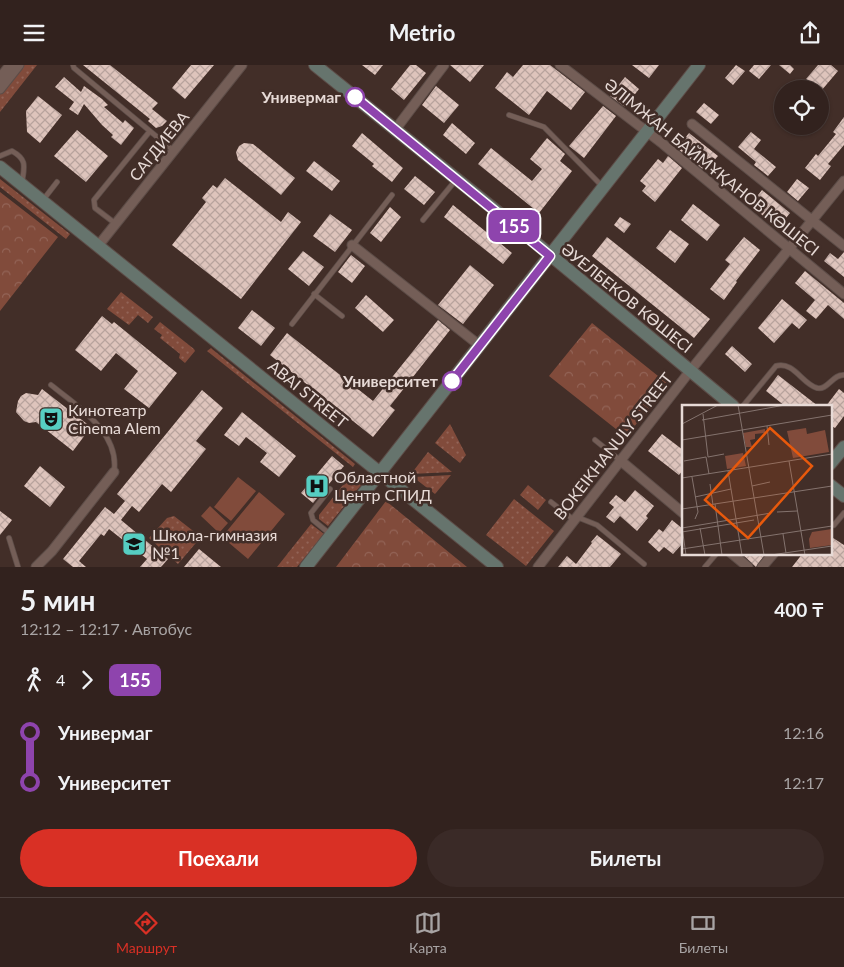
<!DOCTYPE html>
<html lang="ru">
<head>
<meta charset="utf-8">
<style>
	body { margin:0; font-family:Lato,sans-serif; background:#3a2a27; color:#f1f3f6; height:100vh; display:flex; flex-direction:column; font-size:19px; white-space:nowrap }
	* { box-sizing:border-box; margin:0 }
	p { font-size:16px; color:#a8a4a4 }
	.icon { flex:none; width:28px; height:28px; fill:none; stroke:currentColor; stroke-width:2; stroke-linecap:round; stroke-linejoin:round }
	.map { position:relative; height:502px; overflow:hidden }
	.drawer { display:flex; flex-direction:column; background:#32221e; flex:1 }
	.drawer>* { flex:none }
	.badge { padding:0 10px; border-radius:8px; font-size:18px; line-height:32px }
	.buttons { position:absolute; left:774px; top:15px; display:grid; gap:10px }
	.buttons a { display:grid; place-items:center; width:55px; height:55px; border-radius:50%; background:#32221e; box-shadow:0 1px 4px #0004,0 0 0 1px #4d3f3c; font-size:25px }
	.map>.badge { position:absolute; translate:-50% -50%; box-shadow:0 0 0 2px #fff }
	.legs { display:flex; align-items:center; gap:8px; height:55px; padding:0 20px; font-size:16px }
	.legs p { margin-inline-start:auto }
	.head { display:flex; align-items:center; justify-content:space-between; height:85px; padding:0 20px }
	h1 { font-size:28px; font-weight:700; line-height:38px }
	.button { display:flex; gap:10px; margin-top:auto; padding:10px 20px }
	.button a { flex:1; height:58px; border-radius:30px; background:#d93025; color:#fff; font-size:20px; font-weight:700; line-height:58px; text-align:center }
	.button a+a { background:#3a2a27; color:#f1f3f6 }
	ul { padding:0 20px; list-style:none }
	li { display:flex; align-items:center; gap:18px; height:50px; font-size:19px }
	li i { display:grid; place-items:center; width:8px; height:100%; margin:0 6px; background:currentColor }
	li i::after { content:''; width:12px; height:12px; margin:-6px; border:4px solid; border-radius:50%; background:#32221e }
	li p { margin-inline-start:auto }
	li:first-child i { background:linear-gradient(#0000 50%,currentColor 0) }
	li:last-child i { background:linear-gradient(currentColor 50%,#0000 0) }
	header { display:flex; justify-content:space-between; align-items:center; height:65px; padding:0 20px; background:#32221e; font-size:22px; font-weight:700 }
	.tab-bar { display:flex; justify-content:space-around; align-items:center; height:70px; border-top:1px solid #4d3f3c; background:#32221e; font-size:14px; color:#a8a4a4 }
	.tab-bar a { display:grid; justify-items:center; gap:2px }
	.tab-bar .current { color:#d93025 }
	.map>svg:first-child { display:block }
</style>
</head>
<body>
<header><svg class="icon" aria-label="menu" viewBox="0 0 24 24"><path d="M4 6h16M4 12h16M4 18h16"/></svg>Metrio<svg class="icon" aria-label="share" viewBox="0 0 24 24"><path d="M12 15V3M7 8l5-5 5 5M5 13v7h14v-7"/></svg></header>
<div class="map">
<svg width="844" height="502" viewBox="0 0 844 502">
	<defs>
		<pattern id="grass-dots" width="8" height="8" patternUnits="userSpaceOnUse" patternTransform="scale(1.25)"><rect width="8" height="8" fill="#814b3b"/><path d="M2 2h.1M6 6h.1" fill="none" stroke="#936457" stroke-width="1.8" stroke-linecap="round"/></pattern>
		<pattern id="forest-crowns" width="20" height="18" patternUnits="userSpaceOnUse" patternTransform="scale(1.25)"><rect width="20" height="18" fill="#814b3b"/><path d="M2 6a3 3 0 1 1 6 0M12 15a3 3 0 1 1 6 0" fill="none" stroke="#936457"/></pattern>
		<pattern id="building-cross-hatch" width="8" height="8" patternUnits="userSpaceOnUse" patternTransform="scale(1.25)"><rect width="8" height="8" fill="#dec4bc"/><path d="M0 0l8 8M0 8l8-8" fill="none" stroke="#b8a39d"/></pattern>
	</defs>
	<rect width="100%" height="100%" fill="#422e28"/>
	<!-- grass -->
	<path fill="url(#grass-dots)" d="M23,0H37L0,47V29Z
		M0,114L70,169L66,174L0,122Z
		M121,227L153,252L148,258L138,250L129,260L107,244Z
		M160,257L194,284L195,286L185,298L179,293L180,289L160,273L162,270L154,264Z
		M211,283L212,284L355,399L353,402L207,286Z
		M450,359L466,390L460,398L435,378Z
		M428,387L452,407L411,409Z
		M451,410L435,429L413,412Z
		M350,411L361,420L328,461L319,454V450Z
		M528,420L546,435L538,445L520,430Z
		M514,434L554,466L526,501L486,470Z
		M174,451L201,472L178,499L149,473L167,453Z
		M311,459L324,469L297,502H277Z"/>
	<!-- forest -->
	<path fill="url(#forest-crowns)" d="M0,127L58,172L0,246Z
		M592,258L668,319L626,372L549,311Z
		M386,436L467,502H336Z"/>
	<!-- garden -->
	<path fill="#814b3b" d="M238,412L256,426L231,456L214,442Z
		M259,427L285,449L248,494L222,472Z
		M210,441L228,458L219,468L201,451Z"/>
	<!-- building -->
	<path fill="url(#building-cross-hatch)" d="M83,0H110L158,38L152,44L167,56L162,61L156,63L148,56L150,54Z
		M191,0H214L185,34L172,23Z
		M362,0H383L375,10Z
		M410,0H416L426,8L404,35L391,24Z
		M450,0H484L470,17Z
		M523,0H550L585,27L571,45L547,26L529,50L495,23L507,7L513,12Z
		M632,0H659L649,13Z
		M736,0L745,6L733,20L725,13Z
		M754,0H771L759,14L749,6Z
		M779,0H790L794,4L790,9Z
		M818,0H831L838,6L821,26L806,14Z
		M64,12L81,27L84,21L102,34L108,40L104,42L123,58L125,55L134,63L121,80L111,72L113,70L102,60L84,39L78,50L69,44L74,37L55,22Z
		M625,12L639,24L625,42L610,31Z
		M436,21L459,40L444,58L422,40Z
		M38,31L62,50L40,78L27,67L26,46Z
		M704,38L719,50L711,59L696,47Z
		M603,41L616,51L584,93L569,81Z
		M844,52V80L828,99L831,101L820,115L805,103L816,89L818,91L836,69L833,67Z
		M452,58L475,78L466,89L443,70Z
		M77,65L108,91L86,117L54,91Z
		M751,67L761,75L754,84L776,102L768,111L754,100L756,97L738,82Z
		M362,68L403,103L392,117L372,101L374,99L352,81Z
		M689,68L718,91L705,106L677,83Z
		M547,73L565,89L560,96L572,106L539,148L478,99L491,83L532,116L542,104L530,94Z
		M244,78L253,79L295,113L281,130L238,95L236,87L239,81Z
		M668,91L682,103L655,137L642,126L646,121L640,116L658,94L663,98Z
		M314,96L340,116L332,126L306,106Z
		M415,111L435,127L424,140L404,124Z
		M225,113L281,157L288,147L301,157L241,234L172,180L206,137L202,133L213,120L217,123Z
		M797,114L809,123L798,136L787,127Z
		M762,125L790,148L778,163L750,140Z
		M693,139L720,160L707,176L681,155Z
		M453,140L512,188L503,199L444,152Z
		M390,142L401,152L381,177L370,168Z
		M330,149L352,165L335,187L313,171Z
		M620,152L631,159L624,168L614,160Z
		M670,165L689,179L675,198L656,183Z
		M607,172L710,254L694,273L592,191Z
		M744,172L760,185L736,216L737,217L724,235L710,224L730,199L725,195Z
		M303,186L324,202L309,221L288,204Z
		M844,187V212L824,196L830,188L838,194Z
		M351,190L365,201L352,218L338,207Z
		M470,200L494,220L463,259L438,240Z
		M805,206L844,238V254L828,240L816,254L806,246L815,235L795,218Z
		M366,230L394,255L383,267L355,243Z
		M782,234L807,255L799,264L792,258L774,278L758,263Z
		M252,245L275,263L261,281L238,263Z
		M102,251L112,259L114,257L177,308L149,343L124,324L138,306L116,288L101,306L75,285Z
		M438,255L450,265L390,341L395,345L373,372L270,290L287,268L373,336Z
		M732,281L752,299L745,307L725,289Z
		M778,310L818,341H785L766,326Z
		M42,324L91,362L73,386L36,357L29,358L24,356L16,347L18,336L21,331L26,328L38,330Z
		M839,324L844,328V351L835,363L830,360V341H826Z
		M202,325L223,343L196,376L206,384L171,427L162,419L139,447L132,441L121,455L168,494L161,502H140L147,494L109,464L104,471L101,469L79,496L86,502H73L63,494L105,442L114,449L125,436L117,429Z
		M242,347L296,391L279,412L260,397L267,388L246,372L239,381L224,370Z
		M662,369L683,385V405L679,410L648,386Z
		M332,391L344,401L313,438L301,428Z
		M40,401L65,422L50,442L24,421Z
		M635,425L654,441L646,451L648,453L637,466L620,451L614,458L606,452L614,442L609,438L616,430L625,437Z
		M0,446L12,455L0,470Z
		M672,455L683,464V478L673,489L664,482L659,487L648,477L659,464L663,467Z
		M597,470L621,489L610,502H558L567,491L576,499L592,478L591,477Z
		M830,471L844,480V502H792L803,488H830Z
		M199,484L221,502H184Z
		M741,488H766L756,502Z"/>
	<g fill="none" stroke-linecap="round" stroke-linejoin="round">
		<!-- lane casing -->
		<g stroke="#5d4d48" stroke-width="6">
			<path id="lane" d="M73,0L74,3L174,86
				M509,50L544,62L602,121
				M0,91L12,86C28,95 24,102 22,118
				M43,135L57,117
				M423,155L455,116
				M116,159L95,143L94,135L150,66
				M314,229L342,251
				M292,259L392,130
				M51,320C77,341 120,367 114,407
				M743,341L776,301C794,296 802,319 817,323C827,326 833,309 844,310
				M595,375L621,396
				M330,424L311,448L313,455L330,469
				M551,437L574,455
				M577,452L597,460L644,499
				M834,460L844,448
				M9,473L18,502
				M705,502L717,488"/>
		</g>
		<!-- street casing -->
		<g stroke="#5d4d48" stroke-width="11">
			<path id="street" d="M560,0L663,79L844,229
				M0,13L10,0
				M0,24L19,0
				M692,59L844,181
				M395,65L444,0
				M352,180L479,280
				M98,181L242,0
				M621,396L683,448
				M731,488L748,502
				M36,502L52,486L114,407
				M538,502L690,306L844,116
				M762,502L774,488"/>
		</g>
		<!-- secondary casing -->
		<g stroke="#5d4d48" stroke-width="14">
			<path id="secondary" d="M315,0L531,174L733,341
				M0,102L497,502
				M830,399L844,382
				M830,420L844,431
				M306,502L699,0"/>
		</g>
		<!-- lane -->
		<use href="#lane" stroke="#745e57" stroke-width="4.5"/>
		<!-- street -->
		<use href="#street" stroke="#745e57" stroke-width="9"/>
		<!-- secondary -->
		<use href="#secondary" stroke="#66746d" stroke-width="12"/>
	</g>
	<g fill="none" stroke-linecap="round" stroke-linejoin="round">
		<!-- line-1 casing -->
		<g stroke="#fff" stroke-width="11">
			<path id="line-1" d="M355,32L550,191L452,316"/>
		</g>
		<!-- line-1 -->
		<use href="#line-1" stroke="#8e44ad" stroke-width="8"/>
	</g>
	<!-- icons -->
	<defs>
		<g id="theatre-square" transform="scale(1.25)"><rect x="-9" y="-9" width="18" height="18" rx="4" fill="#56cec2" stroke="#422e28"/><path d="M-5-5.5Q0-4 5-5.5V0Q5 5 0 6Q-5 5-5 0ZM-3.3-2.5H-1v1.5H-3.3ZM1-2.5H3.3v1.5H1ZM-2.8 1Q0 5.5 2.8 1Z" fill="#111"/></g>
		<g id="hospital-square" transform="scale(1.25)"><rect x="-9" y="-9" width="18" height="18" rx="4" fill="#56cec2" stroke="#422e28"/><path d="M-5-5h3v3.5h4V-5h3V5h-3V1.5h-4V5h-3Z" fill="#111"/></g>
		<g id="school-square" transform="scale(1.25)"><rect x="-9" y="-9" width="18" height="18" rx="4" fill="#56cec2" stroke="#422e28"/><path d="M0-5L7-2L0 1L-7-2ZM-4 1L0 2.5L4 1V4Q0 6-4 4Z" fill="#111"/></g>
	</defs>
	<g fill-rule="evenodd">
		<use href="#theatre-square" x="51" y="354"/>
		<use href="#hospital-square" x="317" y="421"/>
		<use href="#school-square" x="134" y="479"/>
	</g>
	<!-- markers -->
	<g fill="#fff" stroke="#8e44ad" stroke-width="2.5">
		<circle cx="355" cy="32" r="9"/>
		<circle cx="452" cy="316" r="9"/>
	</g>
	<g text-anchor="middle" stroke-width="5" stroke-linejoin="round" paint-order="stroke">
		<!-- stop labels -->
		<g font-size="16" font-weight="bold" fill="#e7dad6" stroke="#422e28" text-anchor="end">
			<text x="341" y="38">Универмаг</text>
			<text x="438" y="322">Университет</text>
		</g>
		<!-- street labels -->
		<g font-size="16" fill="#e7dad6" stroke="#422e28">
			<text transform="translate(159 81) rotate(-51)" y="6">САГДИЕВА</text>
			<text transform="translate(712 102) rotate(39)" y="6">ӘЛІМЖАН БАЙМҰҚАНОВ КӨШЕСІ</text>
			<text transform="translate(627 233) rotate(39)" y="6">ӘУЕЛБЕКОВ КӨШЕСІ</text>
			<text transform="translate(308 329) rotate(39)" y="6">ABAI STREET</text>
			<text transform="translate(613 381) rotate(-52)" y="6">BOKEIKHANULY STREET</text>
		</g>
		<!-- poi labels -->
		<g font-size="16" fill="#e7dad6" stroke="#422e28" text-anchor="start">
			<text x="68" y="351">Кинотеатр<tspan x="68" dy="18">Cinema Alem</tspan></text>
			<text x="334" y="418">Областной<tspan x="334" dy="18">Центр СПИД</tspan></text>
			<text x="152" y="476">Школа-гимназия<tspan x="152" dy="18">№1</tspan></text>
		</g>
	</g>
	<!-- overview -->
	<g transform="translate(682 340)">
		<rect width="150" height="150" fill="#422e28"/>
		<path d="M83,24V28L73,29V34L68,35L70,42H64L61,28Z" fill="#814b3b"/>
		<path d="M124,23L125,29L143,25L147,47L111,53L105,26ZM61,48L64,61L45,64L43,51ZM150,124V140L128,143L127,134L130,127Z" fill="#814b3b"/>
		<path fill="none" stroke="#84736e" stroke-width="1" d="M56,0L82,150M21,9L26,52L42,49M20,15L103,0M0,19L36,0M85,21L87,40M0,35L150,10M2,56L24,52L27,69M107,56L123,150M46,66L60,150M10,72L16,107L13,114M0,73L150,49M28,79L31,100M70,81L88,77M13,92L49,84M33,99L40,150M0,104L150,81M95,107L115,106M0,122L4,150M0,123L89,108M18,123L23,150M0,127L72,115M101,129L104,148M0,144L150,121M89,150L150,141"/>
		<path fill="#e8590c" fill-opacity="0.15" stroke="#e8590c" stroke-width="2.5" d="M88,23L130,61L66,133L23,95Z"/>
		<rect width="150" height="150" fill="none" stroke="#e7dad6" stroke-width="2.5"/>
	</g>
</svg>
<div class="buttons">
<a><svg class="icon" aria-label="locate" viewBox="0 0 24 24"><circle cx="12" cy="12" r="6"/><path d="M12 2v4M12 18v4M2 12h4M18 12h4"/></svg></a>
</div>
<b class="badge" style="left:514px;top:161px;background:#8e44ad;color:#fff">155</b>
</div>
<section class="drawer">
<div class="head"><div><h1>5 мин</h1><p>12:12 – 12:17 · Автобус</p></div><b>400 ₸</b></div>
<div class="legs"><svg class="icon" aria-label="walk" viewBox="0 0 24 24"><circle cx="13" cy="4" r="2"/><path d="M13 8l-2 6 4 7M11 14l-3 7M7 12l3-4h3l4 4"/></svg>4<svg class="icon" aria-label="forward" viewBox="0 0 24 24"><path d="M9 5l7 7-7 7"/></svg><b class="badge" style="background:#8e44ad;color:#fff">155</b></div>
<ul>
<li><i style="color:#8e44ad"></i><b>Универмаг</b><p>12:16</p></li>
<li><i style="color:#8e44ad"></i><b>Университет</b><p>12:17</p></li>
</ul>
<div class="button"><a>Поехали</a><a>Билеты</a></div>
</section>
<nav class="tab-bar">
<a class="current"><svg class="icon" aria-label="directions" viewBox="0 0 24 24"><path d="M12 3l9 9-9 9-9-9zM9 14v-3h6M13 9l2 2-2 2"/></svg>Маршрут</a>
<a><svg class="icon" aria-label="map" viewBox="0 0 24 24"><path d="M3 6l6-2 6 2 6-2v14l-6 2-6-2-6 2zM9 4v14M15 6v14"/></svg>Карта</a>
<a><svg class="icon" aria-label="tickets" viewBox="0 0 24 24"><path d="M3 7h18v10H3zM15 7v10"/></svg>Билеты</a>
</nav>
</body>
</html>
